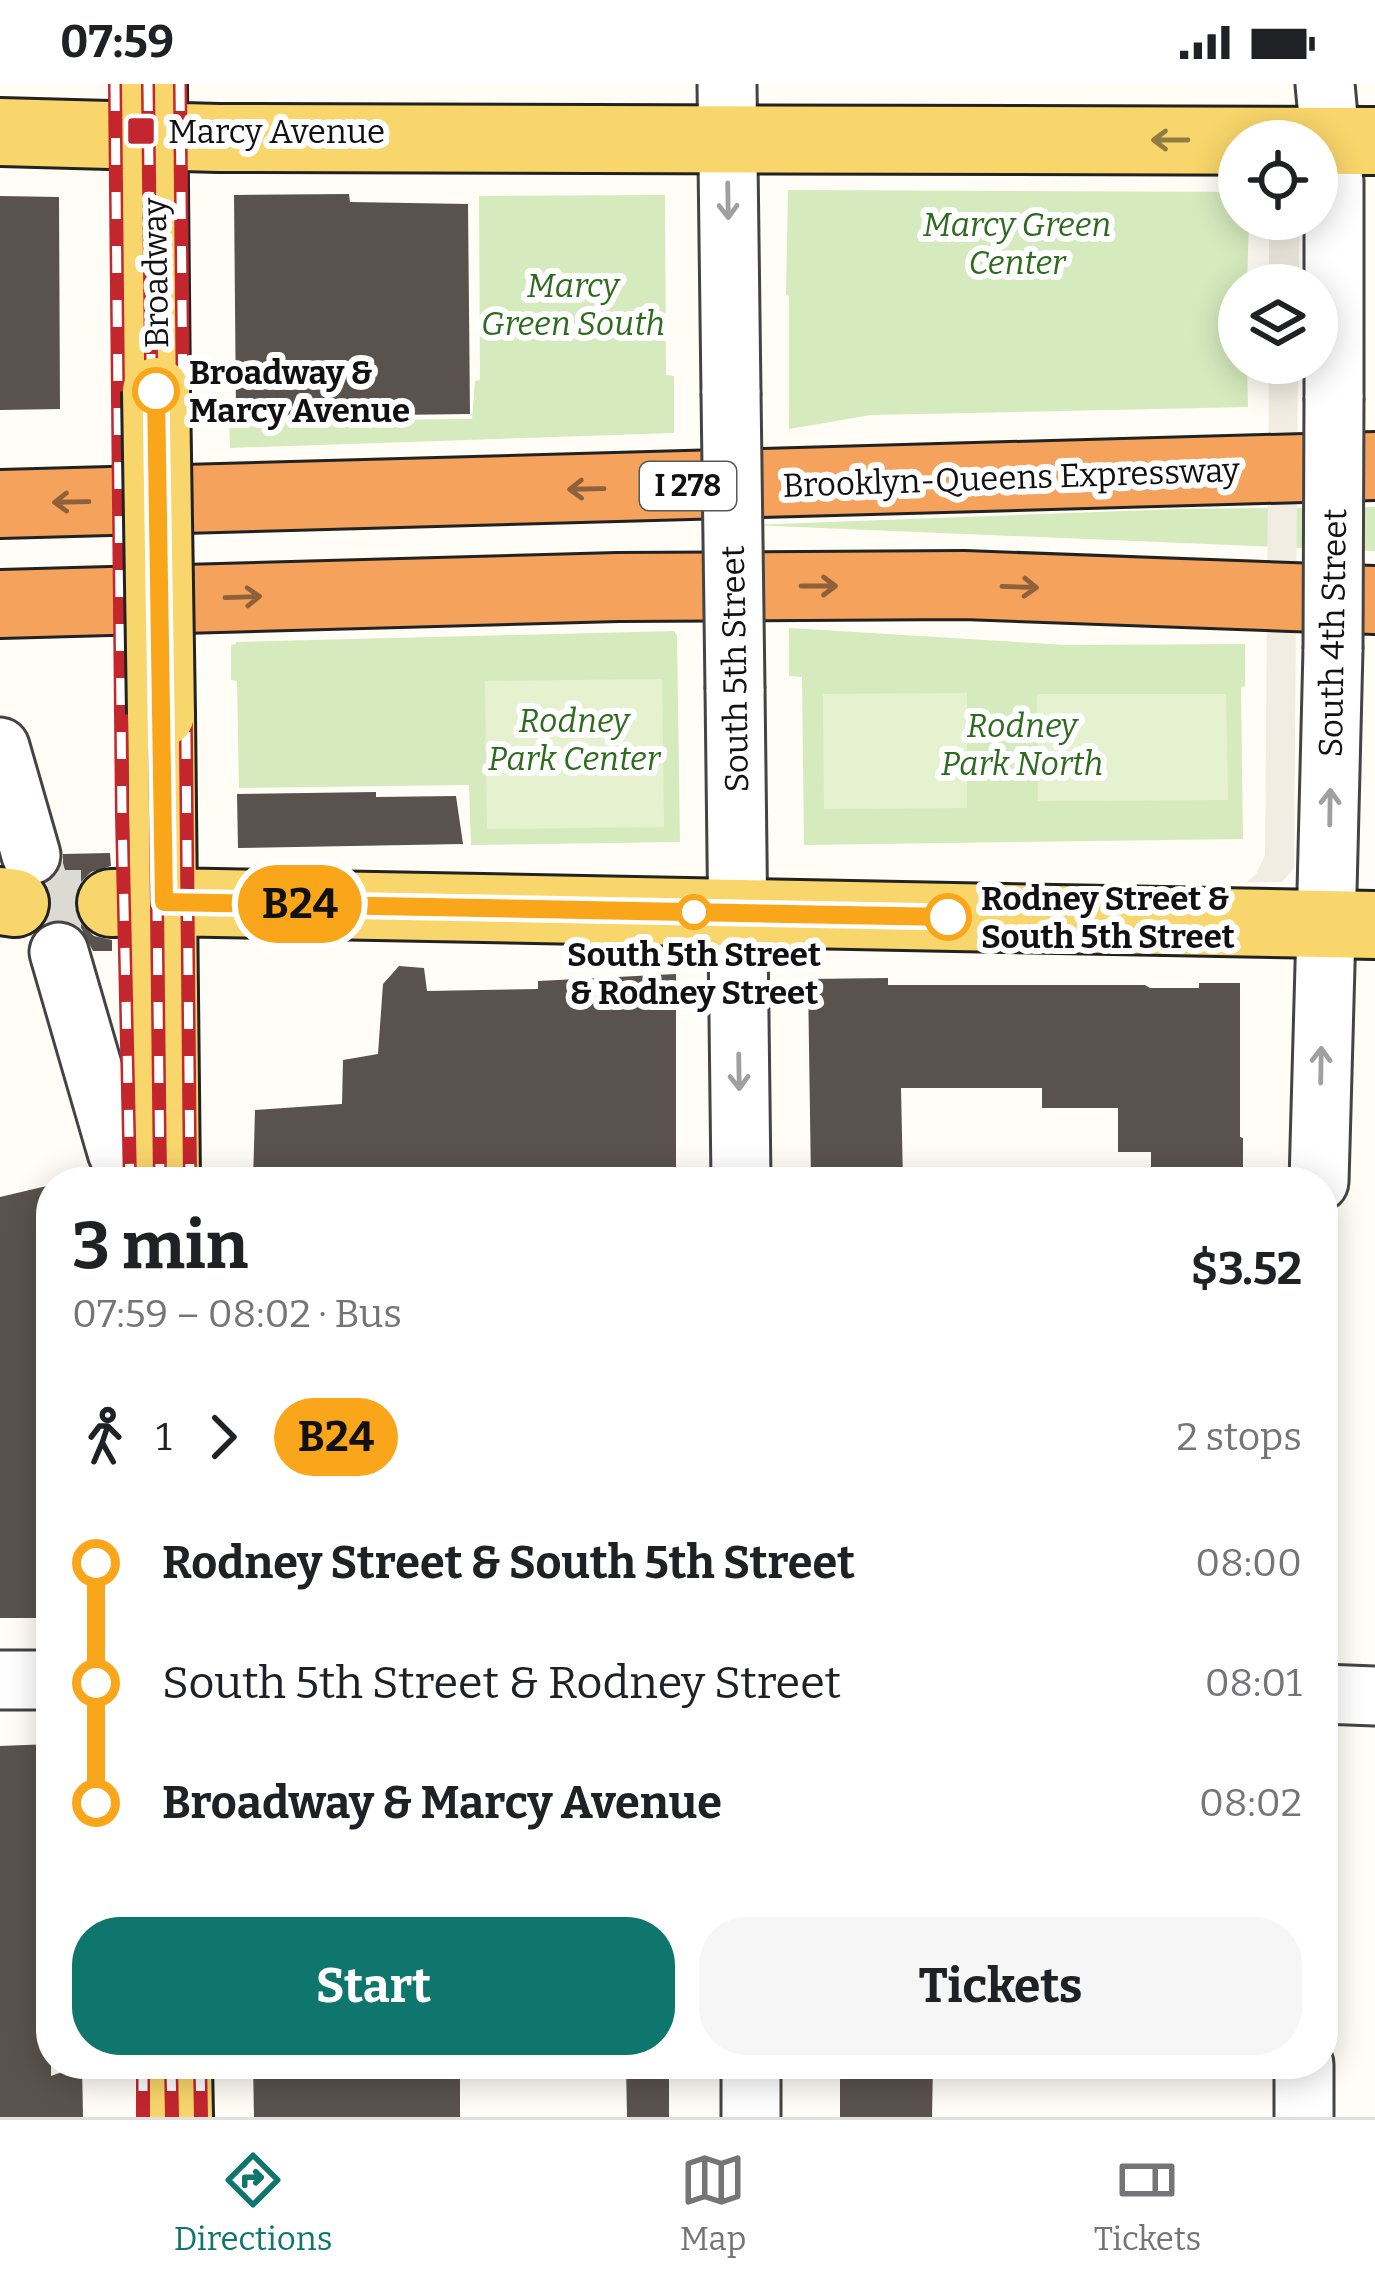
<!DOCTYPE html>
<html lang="en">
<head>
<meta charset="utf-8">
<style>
	body { margin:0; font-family:Bitter,serif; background:#f6f6f6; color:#202124; height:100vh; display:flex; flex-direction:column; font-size:45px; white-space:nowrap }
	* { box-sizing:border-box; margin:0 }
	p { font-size:39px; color:#757577 }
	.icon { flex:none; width:66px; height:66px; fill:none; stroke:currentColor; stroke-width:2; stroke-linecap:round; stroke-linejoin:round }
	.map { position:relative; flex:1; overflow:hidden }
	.drawer { position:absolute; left:36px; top:1083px; width:1302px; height:912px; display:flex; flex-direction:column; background:#fff; border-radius:48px; box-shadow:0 6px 30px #0003 }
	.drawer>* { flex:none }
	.badge { padding:0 24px; border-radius:39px; font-size:42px; line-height:78px }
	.controls { position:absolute; left:1218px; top:36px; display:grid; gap:24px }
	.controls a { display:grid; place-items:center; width:120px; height:120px; border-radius:50%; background:#fff; box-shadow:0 6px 30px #0003; font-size:60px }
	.map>.badge { position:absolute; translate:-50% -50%; box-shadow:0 0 0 6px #fff }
	.legs { display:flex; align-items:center; gap:18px; height:132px; padding:0 36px; font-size:39px }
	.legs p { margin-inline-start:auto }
	.overview { display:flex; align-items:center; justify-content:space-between; height:204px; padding:0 36px }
	h1 { font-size:66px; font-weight:700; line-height:90px }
	.action { display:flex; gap:24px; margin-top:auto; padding:24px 36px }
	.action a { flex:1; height:138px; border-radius:48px; background:#0f766e; color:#fff; font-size:48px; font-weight:700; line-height:138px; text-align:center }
	.action a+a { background:#f6f6f6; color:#202124 }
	ul { padding:0 36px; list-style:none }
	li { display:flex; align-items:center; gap:42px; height:120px; font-size:45px }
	li i { display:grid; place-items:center; width:18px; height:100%; margin:0 15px; background:currentColor }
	li i::after { content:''; width:30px; height:30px; margin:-15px; border:9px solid; border-radius:50%; background:#fff }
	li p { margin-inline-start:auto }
	li:first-child i { background:linear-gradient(#0000 50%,currentColor 0) }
	li:last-child i { background:linear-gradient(currentColor 50%,#0000 0) }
	.status { display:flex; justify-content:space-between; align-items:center; height:84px; padding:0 60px; background:#fff; direction:ltr }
	.status svg { height:33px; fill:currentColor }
	.tab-bar { display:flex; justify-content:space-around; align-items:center; height:168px; border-top:3px solid #e0e0e0; background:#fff; font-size:33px; color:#757577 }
	.tab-bar a { display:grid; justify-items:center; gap:6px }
	.tab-bar .current { color:#0f766e }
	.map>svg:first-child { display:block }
</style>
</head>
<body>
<div class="status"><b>07:59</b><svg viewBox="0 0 49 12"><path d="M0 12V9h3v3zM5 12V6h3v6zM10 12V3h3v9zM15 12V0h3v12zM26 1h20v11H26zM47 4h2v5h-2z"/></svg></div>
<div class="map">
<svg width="1375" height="2033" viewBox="0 0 1375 2033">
	<rect width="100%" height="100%" fill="#fffdf5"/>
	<!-- green -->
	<path fill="#d5ebbd" d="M788,106L1239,108V135H1249L1247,201H1239V279H1247L1248,323L871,331L789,345V212L786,211Z
		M665,111L666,291L674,292V349L230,364L229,337L472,335L475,297L480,296L479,112Z
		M1375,423V467L748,441L1178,425Z
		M789,544L1066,561L1245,560V602L1241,603L1243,755L804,761L802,593L789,592Z
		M674,547L677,552L680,758L471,761L469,701L239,704L237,597L231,596V561L236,560V558Z"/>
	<!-- pitch -->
	<path fill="#e6f2cf" d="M662,595L664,743L487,745L485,597Z
		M967,609V724L824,725L823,610Z
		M1037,610H1226L1228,716L1038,717Z"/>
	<!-- plaza -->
	<path fill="#f1ede2" d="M1269,135H1300L1299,201H1269Z
		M1269,279H1298L1294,784L1282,798H1247L1256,790L1265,771Z"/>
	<!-- building -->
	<path fill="#5a524d" d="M349,110L350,118L468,120L470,330L236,333L234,111Z
		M0,112L59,113L60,325L0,326Z
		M376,708V713L456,712L463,760L238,764L237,710Z
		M110,769L111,782L91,788L79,800L74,819L80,839L94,852L112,856V867H93L81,844L66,836L46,838L52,823L50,806L46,799L55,793L63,780V770Z
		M399,882L424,884L427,907L538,905V897L676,890V1098H253L255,1026L342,1020L343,976L378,970L383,900Z
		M888,894V901H1145L1150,904H1199V899H1240V1053L1243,1054V1098H1151V1068H1118V1024H1042V1004H901L903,1098H811L808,895Z
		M51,1101V1534H0V1113Z
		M51,1660V1992L82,1981L83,2033H0V1662Z
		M253,1980H456V1991H460V2033H254Z
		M626,1980H669V2033H627Z
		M840,1980H933L932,2033H840Z"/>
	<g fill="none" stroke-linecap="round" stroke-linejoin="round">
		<!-- minor-tunnel -->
		<path stroke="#dbdad3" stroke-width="57" stroke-dasharray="57 28" stroke-linecap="butt" d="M31,771L59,868"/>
		<!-- major-tunnel -->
		<path stroke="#dbdad3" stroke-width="66" stroke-dasharray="66 33" stroke-linecap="butt" d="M15,819H111"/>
		<!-- minor casing -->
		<g stroke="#444" stroke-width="63">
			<path id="minor" d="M727,0L731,309
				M1325,0L1334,98V314
				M735,605L741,1098
				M0,663L31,771
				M59,868L117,1068L131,1098
				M1319,1098C1323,920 1330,743 1333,565
				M0,1596H51
				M1323,1610L1375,1612
				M751,1980V2033
				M1304,2033V1980"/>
		</g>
		<!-- major casing -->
		<g stroke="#222" stroke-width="72">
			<path id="major" d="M153,0L156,307
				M0,48L219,54L1375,57
				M161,630L166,1098
				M0,817L15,819
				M111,819L164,818L1375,841
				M178,1980L179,2033"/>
		</g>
		<!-- highway casing -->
		<g stroke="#222" stroke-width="72">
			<path id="highway" d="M0,420L1375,382
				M0,520L618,503L964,501L1375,516"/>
		</g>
		<!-- minor -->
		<use href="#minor" stroke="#fff" stroke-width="57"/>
		<!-- major -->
		<use href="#major" stroke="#f9d66b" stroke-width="66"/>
		<!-- highway -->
		<use href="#highway" stroke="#f5a25d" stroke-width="66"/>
		<!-- rail casing -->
		<g stroke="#c4262e" stroke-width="14">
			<path id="rail" d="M115,0L122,731L130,1098
				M148,0L160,1098
				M180,0L190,1098
				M143,1980V2033
				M171,1980L172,2033
				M200,1980L201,2033"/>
		</g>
		<!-- rail -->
		<use href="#rail" stroke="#fff" stroke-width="9" stroke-dasharray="27" stroke-linecap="butt"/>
		<!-- minor-bridge casing -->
		<g stroke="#444" stroke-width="63" stroke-linecap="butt">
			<path id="minor-bridge" d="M731,309L735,605
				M1333,565L1334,314"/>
		</g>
		<!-- major-bridge casing -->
		<g stroke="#222" stroke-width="72" stroke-linecap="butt">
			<path id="major-bridge" d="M156,307L161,630"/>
		</g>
		<!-- minor-bridge -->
		<use href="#minor-bridge" stroke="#fff" stroke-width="57"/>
		<!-- major-bridge -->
		<use href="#major-bridge" stroke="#f9d66b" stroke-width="66"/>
	</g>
	<!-- one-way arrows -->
	<defs><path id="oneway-shaft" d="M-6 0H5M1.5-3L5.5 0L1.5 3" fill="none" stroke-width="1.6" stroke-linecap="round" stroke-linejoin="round" transform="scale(3)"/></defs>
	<use stroke="#917d42" href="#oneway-shaft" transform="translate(1170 56) rotate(-180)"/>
	<g stroke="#a0a0a0">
		<use href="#oneway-shaft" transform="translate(728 117) rotate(89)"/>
		<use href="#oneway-shaft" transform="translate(1330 723) rotate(-89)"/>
		<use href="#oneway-shaft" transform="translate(1321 981) rotate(-89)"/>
		<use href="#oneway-shaft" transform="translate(739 988) rotate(89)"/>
	</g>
	<g stroke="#8e613b">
		<use href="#oneway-shaft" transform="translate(586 405) rotate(179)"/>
		<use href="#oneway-shaft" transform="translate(71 418) rotate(179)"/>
		<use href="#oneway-shaft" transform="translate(819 502)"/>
		<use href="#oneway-shaft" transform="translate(1020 503) rotate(2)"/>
		<use href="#oneway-shaft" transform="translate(243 513) rotate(-2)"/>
	</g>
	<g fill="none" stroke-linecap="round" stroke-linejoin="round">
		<!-- line-1 casing -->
		<g stroke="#fff" stroke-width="27">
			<path id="line-1" d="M156,307L164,818L948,833"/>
		</g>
		<!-- line-1 -->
		<use href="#line-1" stroke="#faa61a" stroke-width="18"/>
	</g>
	<!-- markers -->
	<rect fill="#c4262e" stroke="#fff" stroke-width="4.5" x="126" y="32" width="30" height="30" rx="6"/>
	<g fill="#fff" stroke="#faa61a" stroke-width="6">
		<circle cx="156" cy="307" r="21"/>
		<circle cx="694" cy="828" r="15"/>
		<circle cx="948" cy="833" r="21"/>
	</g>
	<g text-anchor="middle" stroke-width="12" stroke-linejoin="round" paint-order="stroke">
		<!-- shield labels -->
		<rect fill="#fff" stroke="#585858" stroke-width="3" x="640" y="378" width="96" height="48" rx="9"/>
		<g font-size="30" font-weight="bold" fill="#111">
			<text x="688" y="412">I 278</text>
		</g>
		<!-- poi labels -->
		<g font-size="33" fill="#111" stroke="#fff" text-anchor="start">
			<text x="168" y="59">Marcy Avenue</text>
		</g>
		<!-- park labels -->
		<g font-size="33" font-style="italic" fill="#2f6b1f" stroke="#fff">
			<text x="1017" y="152">Marcy Green<tspan x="1017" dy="38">Center</tspan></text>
			<text x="573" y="213">Marcy<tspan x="573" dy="38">Green South</tspan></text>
			<text x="574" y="648">Rodney<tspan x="574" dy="38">Park Center</tspan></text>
			<text x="1022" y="653">Rodney<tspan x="1022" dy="38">Park North</tspan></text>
		</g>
		<!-- street labels -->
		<g font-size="33" fill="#111" stroke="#fff">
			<text transform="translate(155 189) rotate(-91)" y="12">Broadway</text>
			<text transform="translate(1011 393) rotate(-2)" y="12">Brooklyn-Queens Expressway</text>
			<text transform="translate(1332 549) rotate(-89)" y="12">South 4th Street</text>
			<text transform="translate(734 585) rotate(-91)" y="12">South 5th Street</text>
		</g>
		<!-- stop labels -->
		<g font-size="33" font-weight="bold" fill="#111" stroke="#fff" text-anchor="start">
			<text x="189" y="300">Broadway &amp;<tspan x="189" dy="38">Marcy Avenue</tspan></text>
			<text x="981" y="826">Rodney Street &amp;<tspan x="981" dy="38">South 5th Street</tspan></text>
			<text x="694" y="882" text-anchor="middle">South 5th Street<tspan x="694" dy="38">&amp; Rodney Street</tspan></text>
		</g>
	</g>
</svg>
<div class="controls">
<a><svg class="icon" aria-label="locate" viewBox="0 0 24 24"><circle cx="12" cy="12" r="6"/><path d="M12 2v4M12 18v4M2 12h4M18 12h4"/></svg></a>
<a><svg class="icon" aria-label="layers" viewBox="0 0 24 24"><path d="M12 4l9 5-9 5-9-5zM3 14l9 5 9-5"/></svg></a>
</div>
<b class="badge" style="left:300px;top:820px;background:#faa61a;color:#111">B24</b>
<section class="drawer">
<div class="overview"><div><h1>3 min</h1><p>07:59 – 08:02 · Bus</p></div><b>$3.52</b></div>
<div class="legs"><svg class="icon" aria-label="walk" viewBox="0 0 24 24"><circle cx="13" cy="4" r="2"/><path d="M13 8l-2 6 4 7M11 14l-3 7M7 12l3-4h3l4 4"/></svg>1<svg class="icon" aria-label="forward" viewBox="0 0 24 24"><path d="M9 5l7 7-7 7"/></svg><b class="badge" style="background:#faa61a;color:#111">B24</b><p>2 stops</p></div>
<ul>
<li><i style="color:#faa61a"></i><b>Rodney Street &amp; South 5th Street</b><p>08:00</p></li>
<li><i style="color:#faa61a"></i><span>South 5th Street &amp; Rodney Street</span><p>08:01</p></li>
<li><i style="color:#faa61a"></i><b>Broadway &amp; Marcy Avenue</b><p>08:02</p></li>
</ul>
<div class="action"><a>Start</a><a>Tickets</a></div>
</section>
</div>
<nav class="tab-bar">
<a class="current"><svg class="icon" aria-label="directions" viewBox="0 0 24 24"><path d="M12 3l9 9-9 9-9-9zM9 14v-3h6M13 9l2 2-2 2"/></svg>Directions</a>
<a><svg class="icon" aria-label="map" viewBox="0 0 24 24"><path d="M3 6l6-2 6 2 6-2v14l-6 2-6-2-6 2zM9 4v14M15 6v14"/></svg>Map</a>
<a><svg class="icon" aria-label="tickets" viewBox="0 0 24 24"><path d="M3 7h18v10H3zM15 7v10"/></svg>Tickets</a>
</nav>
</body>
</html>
